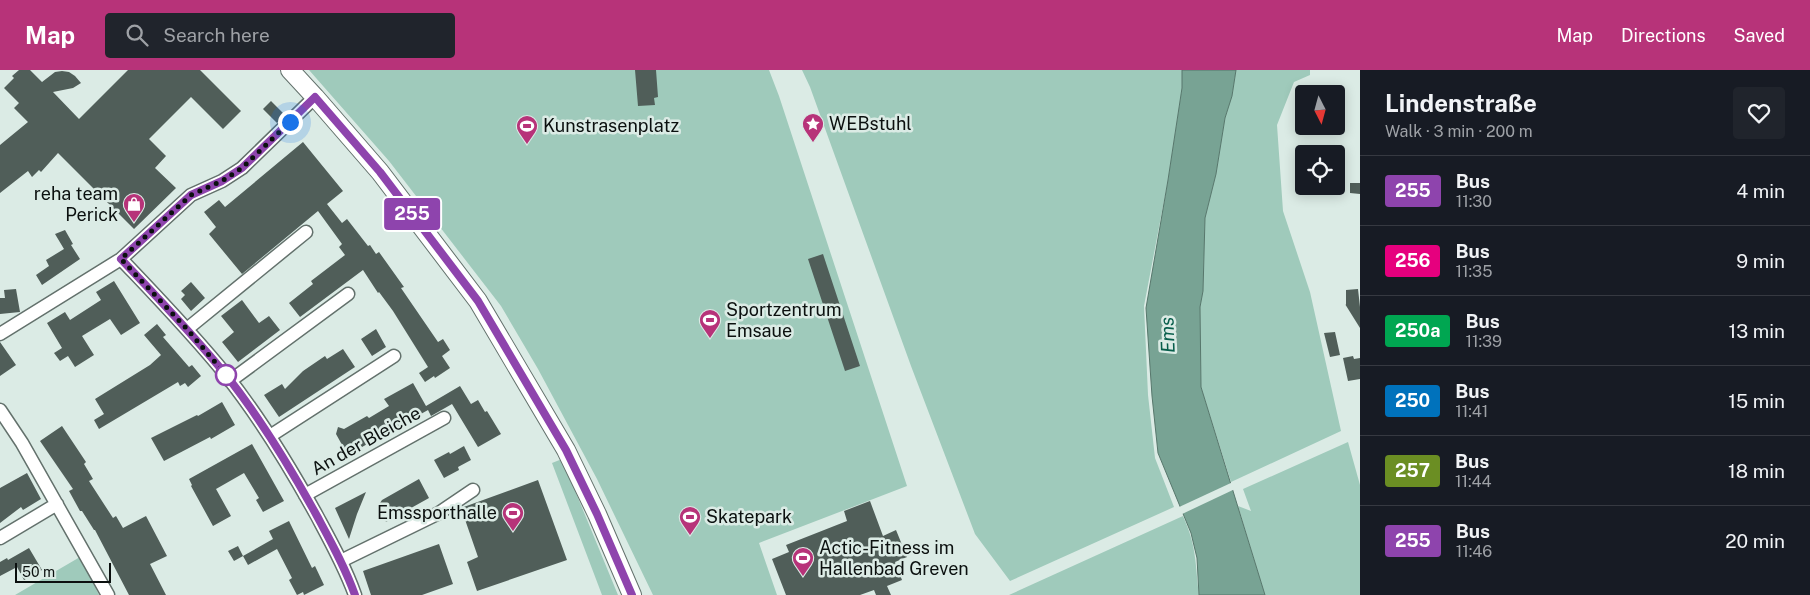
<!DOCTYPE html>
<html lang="en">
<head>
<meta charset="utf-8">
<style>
	body { margin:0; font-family:"Public Sans",sans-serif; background:#20242c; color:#f1f3f6; height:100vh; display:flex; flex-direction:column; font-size:19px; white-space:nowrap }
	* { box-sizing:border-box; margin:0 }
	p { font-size:16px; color:#9ea1a6 }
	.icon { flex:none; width:28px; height:28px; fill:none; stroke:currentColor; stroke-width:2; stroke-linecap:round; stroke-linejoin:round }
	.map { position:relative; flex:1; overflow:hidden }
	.side { display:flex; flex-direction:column; background:#171b24; width:450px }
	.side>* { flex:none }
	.badge { padding:0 10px; border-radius:4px; font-size:18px; line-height:32px }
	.needle { width:32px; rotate:174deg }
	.fabs { position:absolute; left:1295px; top:15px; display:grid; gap:10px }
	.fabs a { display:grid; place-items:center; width:50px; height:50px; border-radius:5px; background:#171b24; box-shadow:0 2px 12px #0003; font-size:25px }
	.scale { position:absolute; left:15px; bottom:12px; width:96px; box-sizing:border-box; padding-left:5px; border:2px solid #0b100f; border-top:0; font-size:14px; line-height:18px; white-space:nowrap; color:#0b100f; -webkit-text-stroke:4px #dbebe5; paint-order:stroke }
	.you { position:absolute; width:25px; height:25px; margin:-12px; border:4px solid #fff; border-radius:50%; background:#1a73e8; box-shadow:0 0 0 8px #1a73e833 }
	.map>.badge { position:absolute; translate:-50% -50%; box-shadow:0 0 0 2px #fff }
	.round { display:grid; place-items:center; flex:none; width:52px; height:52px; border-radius:5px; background:#20242c }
	.head { display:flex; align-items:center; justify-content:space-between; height:85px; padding:0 25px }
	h1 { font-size:24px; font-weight:700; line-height:38px }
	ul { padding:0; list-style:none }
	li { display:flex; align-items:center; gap:15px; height:70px; padding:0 25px; border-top:1px solid #363941 }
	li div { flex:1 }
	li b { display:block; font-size:19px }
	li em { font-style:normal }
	li .badge { min-width:55px; font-weight:700; text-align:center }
	header { display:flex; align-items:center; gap:30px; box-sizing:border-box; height:70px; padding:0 25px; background:#b73379; color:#fff }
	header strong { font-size:24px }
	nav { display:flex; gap:28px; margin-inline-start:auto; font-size:18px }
	.search { width:350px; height:45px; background:#20242c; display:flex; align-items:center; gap:12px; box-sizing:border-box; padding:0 18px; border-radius:5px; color:#9ea1a6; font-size:19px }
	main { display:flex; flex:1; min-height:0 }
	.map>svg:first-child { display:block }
</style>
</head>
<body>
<header>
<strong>Map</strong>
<div class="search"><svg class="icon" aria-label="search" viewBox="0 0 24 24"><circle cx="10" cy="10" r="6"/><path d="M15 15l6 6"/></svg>Search here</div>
<nav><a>Map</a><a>Directions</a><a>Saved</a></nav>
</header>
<main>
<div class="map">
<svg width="1360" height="525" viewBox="0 0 1360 525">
	<rect width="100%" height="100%" fill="#dbebe5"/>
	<!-- green -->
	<path fill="#9fcabb" d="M309,0H769L779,26L907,416L759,473L777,525H653L597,409L538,299L501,236L389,91Z
		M802,0H1182V18L1168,110L1144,236L1148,325L1155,388L1174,437L1010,511L975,464L911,296L810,17Z
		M1236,0H1310V5L1294,12L1277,55L1283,141L1310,222L1341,361L1231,412L1201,317L1200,237L1203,221L1205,148L1216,104L1225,48L1232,26Z
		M1348,372L1360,415V525H1265L1238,436L1251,441L1243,419Z
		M562,389L618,525H602L552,393Z
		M1183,446C1197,477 1195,493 1199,525H1009Z
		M80,487L99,525H15Z"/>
	<!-- water -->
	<path fill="#78a394" stroke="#57776c" d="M1182,0H1236L1232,26L1225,48L1216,104L1205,148L1203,221L1200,237L1201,317L1265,525H1199L1197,488L1191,463L1158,383L1152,326L1146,238L1168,110L1182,18Z"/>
	<!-- pier -->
	<path fill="#dbebe5" d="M1233,412L1235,419L1180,445L1177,438Z"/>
	<!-- building -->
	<path fill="#505e59" d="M19,0H30L42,12L55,2L62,1L69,2L75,6L81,13L73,18L53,22L79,49L128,0H200L241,41L223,59L191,27L149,69L166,86L155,98L176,118L134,159L58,83L41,102L39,100L32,107L28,101L0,123V75L28,52L14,38L19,33L4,18L14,8L12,6Z
		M635,0H656L658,27L654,28L655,35L638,36Z
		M271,31L285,45L277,53L263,39Z
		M303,72L343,121L327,134L342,153L347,149L368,176L370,175L376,184L379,182L404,217L401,218L438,272L443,269L450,280L442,286L450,298L435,308L434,306L425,312L419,303L428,297L393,241L379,222L378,223L363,200L300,247L289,233L313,214L311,211L345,185L339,177L342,174L318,141L242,204L209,164L216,157L204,142L219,130L225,137Z
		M1350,113H1360V124L1350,123Z
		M65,160L73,174L71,175L80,189L42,215L36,205L49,196L46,190L64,179L55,164Z
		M823,184L860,296L845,301L808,189Z
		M114,211L140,253L121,265L110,249L82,266L94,285L75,297L68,286L60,291L54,283L62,278L47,253L65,242L70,250L101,230L96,222Z
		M191,212L205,228L191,241L181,229L185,225L181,221Z
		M16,219L20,242L0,244V228H5L4,220Z
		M1358,219L1360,237V258L1345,234L1346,235V220Z
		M242,230L259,253L269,246L280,260L238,292L222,272L234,262L221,246Z
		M157,254L166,265L163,267L189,297L192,295L201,306L188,317L185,313L180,316L178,312L99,359L94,350L104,344L95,329L150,295L161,285L144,265Z
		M376,259L386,277L372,286L361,269Z
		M1335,262L1340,285L1330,287L1324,263Z
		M0,272L16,295L0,306Z
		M343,279L355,297L279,347L264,325L282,314L285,319L303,301L325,286L327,289Z
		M1353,286L1354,289L1360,288V309L1348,311L1343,288Z
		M413,313L426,336L460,316L471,334L478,330L485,342L487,341L501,364L478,377L452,334L431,346L428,340L362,377L360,374L346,382L336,364L338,357L344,359L367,346L369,348L389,336L384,329Z
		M222,332L235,355L211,369L210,367L164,391L151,368L197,345L198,346Z
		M62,356L86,392L84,394L93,409L89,411L113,448L116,446L123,458L146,446L167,486L150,494L166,525H129L95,460H94L82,441H80L69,421L73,419L40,371Z
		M252,374L284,431L263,442L256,430L259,428L244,403L216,419L231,446L213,456L191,416L192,415L189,409Z
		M464,376L471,390L458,397L459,400L444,408L434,390L449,382L450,384Z
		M27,403L41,429L23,440L21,437L0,453V418Z
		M419,409L429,428L386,452L378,436L382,430Z
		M538,410L567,490L477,521L467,492L478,487L461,438Z
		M366,422L357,444L349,469L335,438Z
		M870,431L883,466L896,460L907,487L895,492L902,510L887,516L891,525H876L874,520L860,525H786L772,489L789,482L786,475L847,451L844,441Z
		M289,451L312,498L315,496L324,515L304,525L303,522L297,525L289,510L292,508L277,479L248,495L243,486L273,469L269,461Z
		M439,474L453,514L422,525H371L363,501Z
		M238,476L243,486L234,491L228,481Z
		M29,478L42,500L24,510L17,497L0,506V492L7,488L8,490Z"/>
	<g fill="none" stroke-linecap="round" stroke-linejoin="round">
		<!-- street casing -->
		<g stroke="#63716c" stroke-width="15">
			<path id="street" d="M121,189C157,227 193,264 226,305C261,349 290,397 317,446C331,472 345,497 355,525
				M187,259L306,162
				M0,264L121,189L191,125L222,111L242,98L315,27
				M230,311L348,224
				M0,340L22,373L108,525
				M270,366L394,286
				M305,425L444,348
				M0,468L57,434
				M340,489H345L439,443L473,420"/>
		</g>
		<!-- secondary casing -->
		<g stroke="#63716c" stroke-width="20">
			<path id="secondary" d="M290,0L315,27L380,102L478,231L566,380L597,444L632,525"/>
		</g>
		<!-- street -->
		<use href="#street" stroke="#fff" stroke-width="12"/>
		<!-- secondary -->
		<use href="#secondary" stroke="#fff" stroke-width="18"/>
	</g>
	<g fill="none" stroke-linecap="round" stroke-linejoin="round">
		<!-- line casing -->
		<g stroke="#fff" stroke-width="11">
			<path id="line" d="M355,525C345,497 331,472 317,446C290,397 261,349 226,305C193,264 157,227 121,189L191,125L222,111L242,98L315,27L380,102L478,231L566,380L597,444L632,525"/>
		</g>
		<!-- line -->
		<use href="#line" stroke="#8e44ad" stroke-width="8"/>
		<!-- walk -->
		<path stroke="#0b100f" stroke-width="5" stroke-dasharray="0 9" d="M226,305L187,259L121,189L191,125L222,111L242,98L290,52"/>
	</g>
	<!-- icons -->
	<defs>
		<g id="sight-pin" transform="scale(1.125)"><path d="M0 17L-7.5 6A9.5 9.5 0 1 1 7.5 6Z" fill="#b73379" stroke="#dbebe5"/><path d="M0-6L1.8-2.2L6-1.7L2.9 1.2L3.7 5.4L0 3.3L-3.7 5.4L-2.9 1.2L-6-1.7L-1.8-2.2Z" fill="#fff"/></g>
		<g id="stadium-pin" transform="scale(1.125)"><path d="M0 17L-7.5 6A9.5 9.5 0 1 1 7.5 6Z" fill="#b73379" stroke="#dbebe5"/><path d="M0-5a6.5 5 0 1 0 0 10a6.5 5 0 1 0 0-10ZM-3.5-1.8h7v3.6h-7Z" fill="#fff"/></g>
		<g id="shop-pin" transform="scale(1.125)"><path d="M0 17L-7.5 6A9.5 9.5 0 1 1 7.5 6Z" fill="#b73379" stroke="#dbebe5"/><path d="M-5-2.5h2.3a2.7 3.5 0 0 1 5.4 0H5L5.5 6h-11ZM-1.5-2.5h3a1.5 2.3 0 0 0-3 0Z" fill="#fff"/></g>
	</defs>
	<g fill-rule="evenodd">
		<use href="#sight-pin" x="813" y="54"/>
		<use href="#stadium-pin" x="527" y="56"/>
		<use href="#shop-pin" x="134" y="134"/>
		<use href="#stadium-pin" x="710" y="250"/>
		<use href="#stadium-pin" x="513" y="443"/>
		<use href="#stadium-pin" x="690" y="447"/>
		<use href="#stadium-pin" x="803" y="488"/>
	</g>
	<!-- markers -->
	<circle fill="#fff" stroke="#8e44ad" stroke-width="2.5" cx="226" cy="305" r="10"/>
	<g text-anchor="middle" stroke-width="5" stroke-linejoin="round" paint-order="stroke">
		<!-- poi labels -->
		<g font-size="18" fill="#0b100f" stroke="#dbebe5" text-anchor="start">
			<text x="829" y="60">WEBstuhl</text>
			<text x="543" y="62">Kunstrasenplatz</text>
			<text x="118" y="130" text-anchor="end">reha team<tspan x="118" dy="21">Perick</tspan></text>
			<text x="726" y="246">Sportzentrum<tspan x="726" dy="21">Emsaue</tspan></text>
			<text x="497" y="449" text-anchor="end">Emssporthalle</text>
			<text x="706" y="453">Skatepark</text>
			<text x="819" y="484">Actic-Fitness im<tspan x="819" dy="21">Hallenbad Greven</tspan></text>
		</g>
		<!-- street labels -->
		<g font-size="18" fill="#0b100f" stroke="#dbebe5">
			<text transform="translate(366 371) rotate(-29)" y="6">An der Bleiche</text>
		</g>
		<!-- water labels -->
		<g font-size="19" font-style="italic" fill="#075e4b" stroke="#dbebe5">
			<text transform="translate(1167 265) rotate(-92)" y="7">Ems</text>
		</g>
	</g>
</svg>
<div class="fabs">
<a><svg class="needle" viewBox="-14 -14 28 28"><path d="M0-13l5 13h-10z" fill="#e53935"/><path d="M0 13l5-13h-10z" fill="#9ea1a6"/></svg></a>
<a><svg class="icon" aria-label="locate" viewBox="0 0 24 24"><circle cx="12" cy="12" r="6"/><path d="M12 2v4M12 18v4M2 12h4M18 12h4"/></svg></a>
</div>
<div class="scale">50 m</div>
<div class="you" style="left:290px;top:52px"></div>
<b class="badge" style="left:412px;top:144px;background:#8e44ad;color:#fff">255</b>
</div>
<section class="side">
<div class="head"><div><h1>Lindenstraße</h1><p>Walk · 3 min · 200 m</p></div><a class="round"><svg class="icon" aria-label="heart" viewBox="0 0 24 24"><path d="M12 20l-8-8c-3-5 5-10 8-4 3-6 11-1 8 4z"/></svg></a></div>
<ul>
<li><span class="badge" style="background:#8e44ad;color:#fff">255</span><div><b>Bus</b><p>11:30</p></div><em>4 min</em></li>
<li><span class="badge" style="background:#e6007e;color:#fff">256</span><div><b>Bus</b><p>11:35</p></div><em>9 min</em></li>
<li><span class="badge" style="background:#00a651;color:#fff">250a</span><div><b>Bus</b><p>11:39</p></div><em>13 min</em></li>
<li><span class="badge" style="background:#0072bc;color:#fff">250</span><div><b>Bus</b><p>11:41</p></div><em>15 min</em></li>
<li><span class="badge" style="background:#6b8e23;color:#fff">257</span><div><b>Bus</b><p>11:44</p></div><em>18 min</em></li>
<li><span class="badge" style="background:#8e44ad;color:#fff">255</span><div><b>Bus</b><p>11:46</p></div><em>20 min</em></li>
</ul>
</section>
</main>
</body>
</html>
